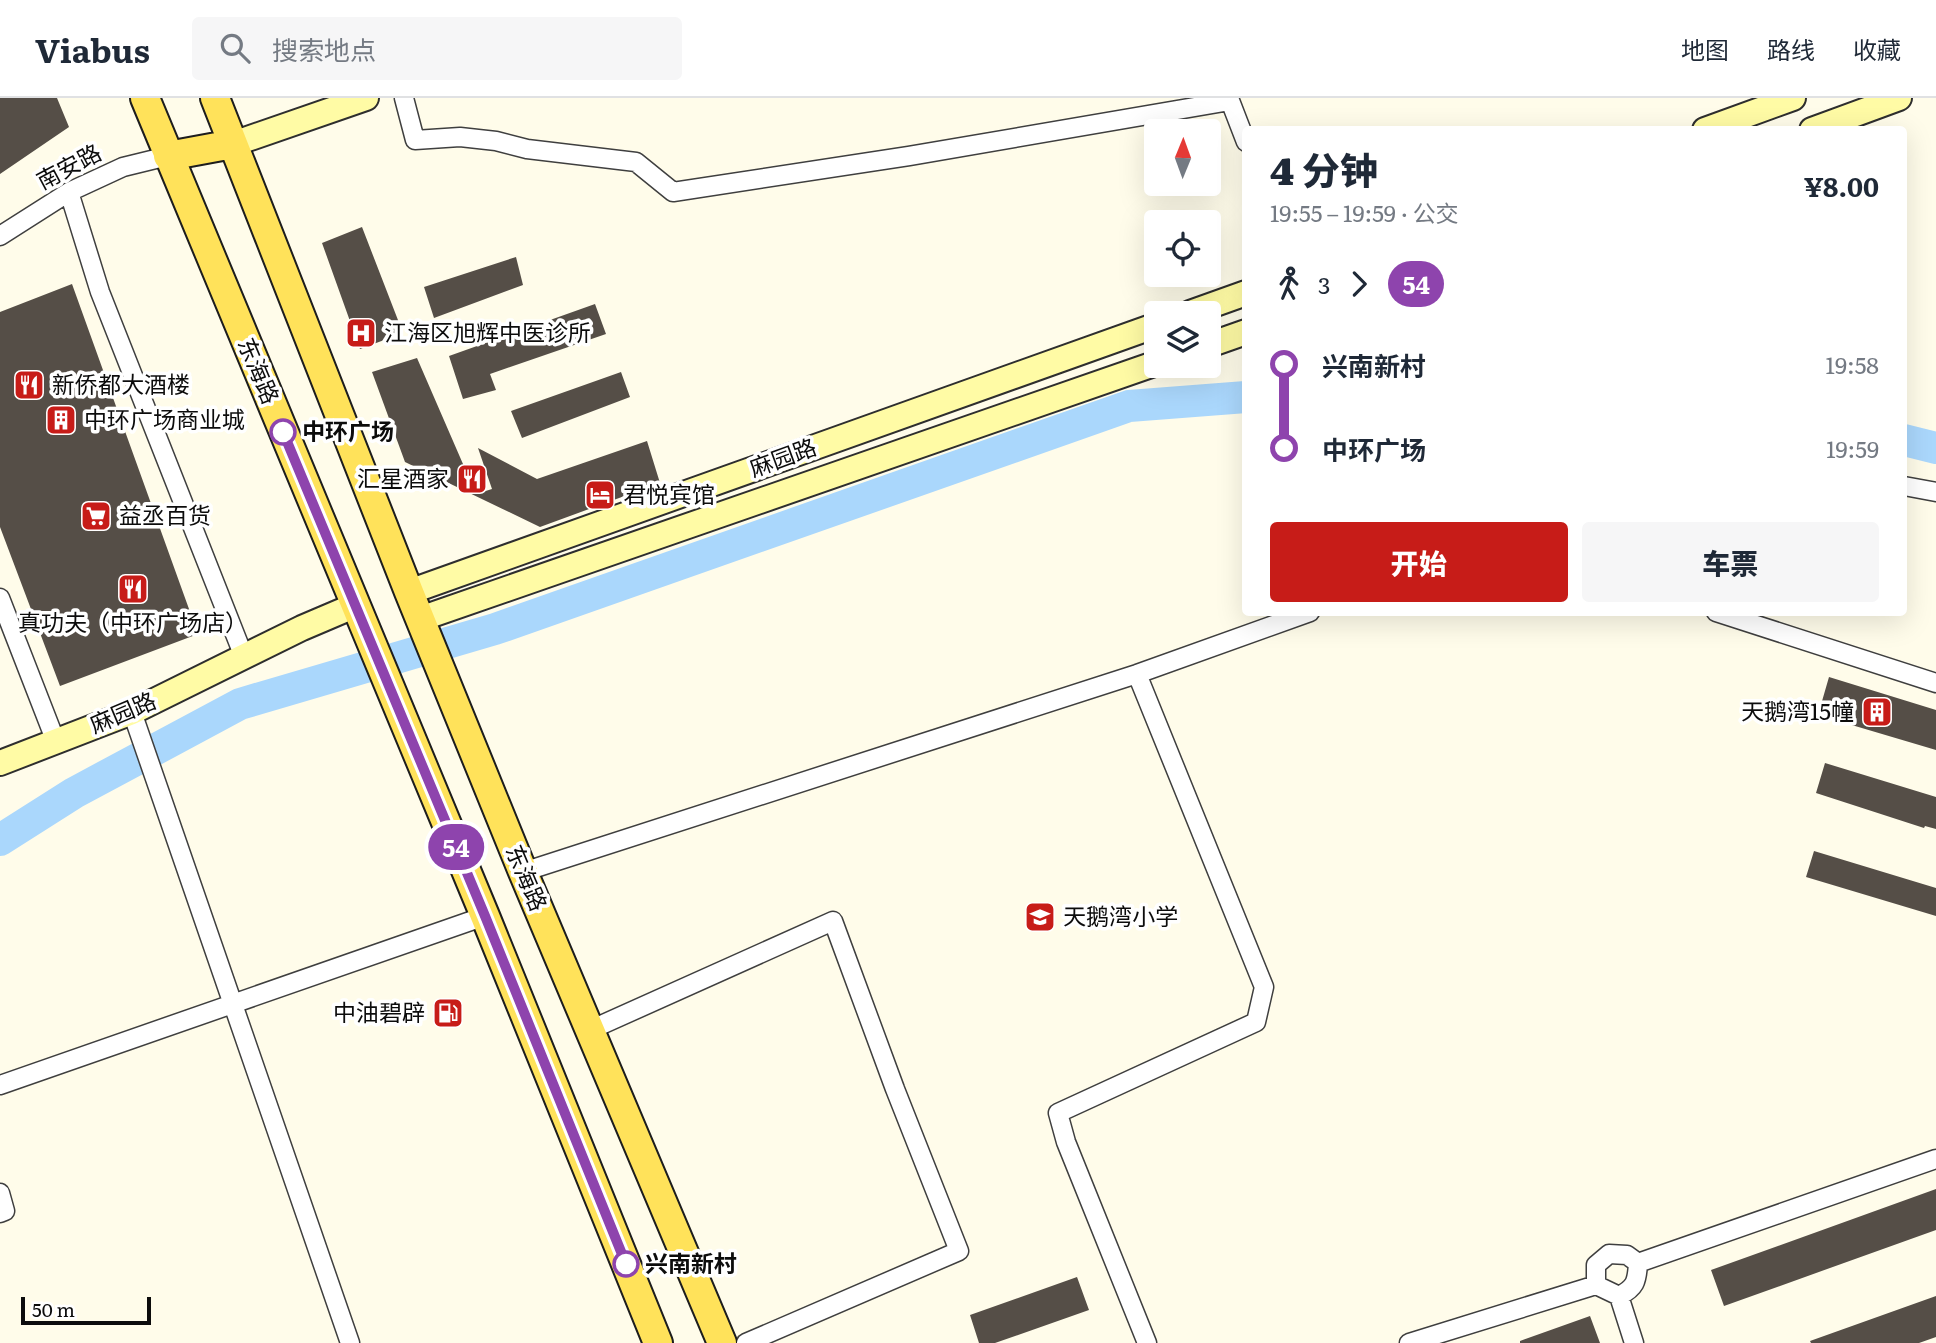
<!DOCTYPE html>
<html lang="zh">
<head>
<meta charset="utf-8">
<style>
	body { margin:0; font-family:Literata,"Noto Sans SC",serif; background:#f6f6f7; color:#1f2937; height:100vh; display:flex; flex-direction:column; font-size:26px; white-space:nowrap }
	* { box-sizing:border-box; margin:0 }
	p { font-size:23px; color:#747a83 }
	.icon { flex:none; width:38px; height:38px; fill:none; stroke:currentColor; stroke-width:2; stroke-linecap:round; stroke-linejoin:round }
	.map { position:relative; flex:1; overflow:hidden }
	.panel { position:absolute; left:1242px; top:28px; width:665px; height:490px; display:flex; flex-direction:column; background:#fff; border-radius:7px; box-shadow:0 7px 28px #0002 }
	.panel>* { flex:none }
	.badge { padding:0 14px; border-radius:23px; font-size:24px; line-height:46px }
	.needle { width:46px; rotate:1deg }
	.tools { position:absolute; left:1144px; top:21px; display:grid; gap:14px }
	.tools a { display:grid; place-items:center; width:77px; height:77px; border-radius:7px; background:#fff; box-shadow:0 7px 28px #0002; font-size:35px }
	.scale { position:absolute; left:21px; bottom:18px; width:130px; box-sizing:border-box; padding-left:7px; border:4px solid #0c0c0c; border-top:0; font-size:19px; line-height:24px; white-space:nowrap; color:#0c0c0c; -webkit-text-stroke:5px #fff; paint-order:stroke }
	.map>.badge { position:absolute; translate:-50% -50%; box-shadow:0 0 0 4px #fff }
	.legs { display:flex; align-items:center; gap:10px; height:77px; padding:0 28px; font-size:23px }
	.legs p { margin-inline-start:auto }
	.head { display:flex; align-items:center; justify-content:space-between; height:119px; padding:0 28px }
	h1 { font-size:38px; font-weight:800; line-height:52px }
	.primary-button { display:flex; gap:14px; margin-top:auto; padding:14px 28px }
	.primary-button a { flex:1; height:80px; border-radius:7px; background:#c71c18; color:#fff; font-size:28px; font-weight:800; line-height:80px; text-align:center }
	.primary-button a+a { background:#f6f6f7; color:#1f2937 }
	ul { padding:0 28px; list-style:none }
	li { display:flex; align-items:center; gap:24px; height:84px; font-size:26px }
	li i { display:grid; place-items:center; width:10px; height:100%; margin:0 9px; background:currentColor }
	li i::after { content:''; width:18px; height:18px; margin:-9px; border:5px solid; border-radius:50%; background:#fff }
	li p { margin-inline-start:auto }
	li:first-child i { background:linear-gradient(#0000 50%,currentColor 0) }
	li:last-child i { background:linear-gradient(currentColor 50%,#0000 0) }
	header { display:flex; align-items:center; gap:42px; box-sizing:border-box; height:98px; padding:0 35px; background:#fff; border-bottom:2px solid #e0e1e3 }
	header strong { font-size:33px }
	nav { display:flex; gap:38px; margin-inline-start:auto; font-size:24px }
	.search { width:490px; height:63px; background:#f6f6f7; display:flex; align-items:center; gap:18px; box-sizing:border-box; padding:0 24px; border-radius:7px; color:#747a83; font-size:26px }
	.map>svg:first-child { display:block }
</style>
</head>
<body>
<header>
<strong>Viabus</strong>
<div class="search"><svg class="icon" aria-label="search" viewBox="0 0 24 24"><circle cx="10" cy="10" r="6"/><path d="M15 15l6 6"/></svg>搜索地点</div>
<nav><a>地图</a><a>路线</a><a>收藏</a></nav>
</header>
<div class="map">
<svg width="1936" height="1245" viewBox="0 0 1936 1245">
	<rect width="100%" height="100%" fill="#fffcea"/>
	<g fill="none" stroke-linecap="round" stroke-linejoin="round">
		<!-- river -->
		<path stroke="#aad7fc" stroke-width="32" d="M1904,342L1936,350
			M0,742L74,695L240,606L495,531L1129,308L1246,299"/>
	</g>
	<!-- building -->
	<path fill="#554e47" d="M0,0H57L69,29L0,76Z
		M362,129L403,235L360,251L322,145Z
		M516,159L523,187L434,220L424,189Z
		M72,186L198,536L60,588L0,429V214Z
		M595,206L606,236L490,276L496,292L463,301L449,258Z
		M417,260L476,396L492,391L478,350L537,381L647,343L660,385L540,429L405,364L372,274Z
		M621,274L630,299L522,340L511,313Z
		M1829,579L1936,612V652L1818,617Z
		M1825,665L1936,699V731L1925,728L1924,730L1816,695Z
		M1814,753L1936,790V818L1806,779Z
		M1936,1091V1132L1724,1208L1711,1172Z
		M1077,1179L1089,1212L995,1245H979L970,1217Z
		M1936,1198V1239L1919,1245H1811L1810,1243Z
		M1590,1218L1600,1245H1520V1243Z"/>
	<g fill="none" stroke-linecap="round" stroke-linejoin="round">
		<!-- street casing -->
		<g stroke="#3f3f3f" stroke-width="21">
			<path id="street" d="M404,0L415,42L460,39L496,43L527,51L636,64L673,94L909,58L1230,3
				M1229,0L1246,44
				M69,94L100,194L244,559
				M0,138L69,94L123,69L168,58
				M1904,388L1936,394
				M0,500L56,644
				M1716,514L1936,585
				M1137,576L1264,889L1256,924L1058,1015L1066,1044L1147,1245
				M132,614L350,1245
				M523,774L1137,576L1310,514
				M590,932L833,823L895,991L959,1153L746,1245
				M0,987L485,818
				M0,1095L5,1113L0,1115
				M1609,1156L1627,1157L1638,1165C1637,1184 1635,1190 1619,1198L1596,1187V1167Z
				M1638,1165L1936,1061
				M1619,1198L1634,1245
				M1409,1245L1596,1187"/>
		</g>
		<!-- secondary casing -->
		<g stroke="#2e2e2e" stroke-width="28">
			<path id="secondary" d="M1705,32L1793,0
				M1812,32L1899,0
				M233,46L366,0
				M1190,215L1246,195
				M1209,247L1246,234
				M409,494L1157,227
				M420,521L1157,265
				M0,665L132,614L302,530L356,507"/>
		</g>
		<!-- primary casing -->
		<g stroke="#1d1d1d" stroke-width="32">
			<path id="primary" d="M145,0L485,818L658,1245
				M215,0L409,494L523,774L722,1245
				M168,58L233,46"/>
		</g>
		<!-- street -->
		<use href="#street" stroke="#fff" stroke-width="18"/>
		<!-- secondary -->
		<use href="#secondary" stroke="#fffba5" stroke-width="24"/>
		<!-- primary -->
		<use href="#primary" stroke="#ffe25a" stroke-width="28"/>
	</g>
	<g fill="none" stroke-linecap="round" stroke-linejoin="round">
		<!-- line-1 casing -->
		<g stroke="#fff" stroke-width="16">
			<path id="line-1" d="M283,334L485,818L626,1166"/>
		</g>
		<!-- line-1 -->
		<use href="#line-1" stroke="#8e44ad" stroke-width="10"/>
	</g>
	<!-- icons -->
	<defs>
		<g id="hospital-square" transform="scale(1.575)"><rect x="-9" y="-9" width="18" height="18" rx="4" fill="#c71c18" stroke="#fff"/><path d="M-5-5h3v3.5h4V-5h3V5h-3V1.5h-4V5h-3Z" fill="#fff"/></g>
		<g id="restaurant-square" transform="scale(1.575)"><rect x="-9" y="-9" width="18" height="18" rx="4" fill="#c71c18" stroke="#fff"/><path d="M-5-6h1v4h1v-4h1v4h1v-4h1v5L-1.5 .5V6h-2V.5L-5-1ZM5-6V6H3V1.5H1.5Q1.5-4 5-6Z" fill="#fff"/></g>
		<g id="building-square" transform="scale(1.575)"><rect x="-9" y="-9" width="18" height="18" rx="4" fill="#c71c18" stroke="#fff"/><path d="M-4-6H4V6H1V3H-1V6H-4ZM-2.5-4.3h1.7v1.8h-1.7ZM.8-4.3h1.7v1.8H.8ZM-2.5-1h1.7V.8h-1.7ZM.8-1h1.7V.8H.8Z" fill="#fff"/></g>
		<g id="hotel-square" transform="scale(1.575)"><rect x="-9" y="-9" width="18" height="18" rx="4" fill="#c71c18" stroke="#fff"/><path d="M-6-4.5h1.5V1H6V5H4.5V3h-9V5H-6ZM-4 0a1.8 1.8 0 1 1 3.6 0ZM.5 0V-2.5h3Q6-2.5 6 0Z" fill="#fff"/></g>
		<g id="supermarket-square" transform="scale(1.575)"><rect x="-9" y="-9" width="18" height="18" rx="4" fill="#c71c18" stroke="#fff"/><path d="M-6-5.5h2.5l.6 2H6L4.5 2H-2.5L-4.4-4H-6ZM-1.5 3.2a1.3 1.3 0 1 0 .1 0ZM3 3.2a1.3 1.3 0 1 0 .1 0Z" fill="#fff"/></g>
		<g id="school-square" transform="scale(1.575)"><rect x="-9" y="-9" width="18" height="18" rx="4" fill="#c71c18" stroke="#fff"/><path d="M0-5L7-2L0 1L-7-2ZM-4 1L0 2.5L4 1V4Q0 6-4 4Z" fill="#fff"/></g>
		<g id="fuel-square" transform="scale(1.575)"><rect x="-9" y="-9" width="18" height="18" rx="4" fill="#c71c18" stroke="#fff"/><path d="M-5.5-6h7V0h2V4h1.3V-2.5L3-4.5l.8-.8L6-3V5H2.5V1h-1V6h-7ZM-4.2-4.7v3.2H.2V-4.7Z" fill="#fff"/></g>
	</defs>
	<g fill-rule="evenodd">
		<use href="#hospital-square" x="361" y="235"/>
		<use href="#restaurant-square" x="29" y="287"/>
		<use href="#building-square" x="61" y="322"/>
		<use href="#restaurant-square" x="472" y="381"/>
		<use href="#hotel-square" x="600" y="397"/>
		<use href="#supermarket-square" x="96" y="418"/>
		<use href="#restaurant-square" x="133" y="491"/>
		<use href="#building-square" x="1877" y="614"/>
		<use href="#school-square" x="1040" y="819"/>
		<use href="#fuel-square" x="448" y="915"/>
	</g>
	<!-- markers -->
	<g fill="#fff" stroke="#8e44ad" stroke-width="3.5">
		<circle cx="283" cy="334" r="12"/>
		<circle cx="626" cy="1166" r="12"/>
	</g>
	<g text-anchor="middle" stroke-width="7" stroke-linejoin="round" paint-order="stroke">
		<!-- street labels -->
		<g font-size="23" fill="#0c0c0c" stroke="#fff">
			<text transform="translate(69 69) rotate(-28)" y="8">南安路</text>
			<text transform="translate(258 273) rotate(67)" y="8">东海路</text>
			<text transform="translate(783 360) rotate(-20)" y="8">麻园路</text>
			<text transform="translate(123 615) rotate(-23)" y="8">麻园路</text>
			<text transform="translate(526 780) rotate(67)" y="8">东海路</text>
		</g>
		<!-- poi labels -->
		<g font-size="23" fill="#0c0c0c" stroke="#fff" text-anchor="start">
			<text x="384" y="243">江海区旭辉中医诊所</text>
			<text x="52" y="295">新侨都大酒楼</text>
			<text x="84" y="330">中环广场商业城</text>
			<text x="449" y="389" text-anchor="end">汇星酒家</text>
			<text x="623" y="405">君悦宾馆</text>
			<text x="119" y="426">益丞百货</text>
			<text x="133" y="533" text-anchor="middle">真功夫（中环广场店）</text>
			<text x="1854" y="622" text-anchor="end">天鹅湾15幢</text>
			<text x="1063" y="827">天鹅湾小学</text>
			<text x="425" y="923" text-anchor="end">中油碧辟</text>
		</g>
		<!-- stop labels -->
		<g font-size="23" font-weight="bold" fill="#0c0c0c" stroke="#fff" text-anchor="start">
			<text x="302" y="342">中环广场</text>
			<text x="645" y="1174">兴南新村</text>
		</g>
	</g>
</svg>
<div class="tools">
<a><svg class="needle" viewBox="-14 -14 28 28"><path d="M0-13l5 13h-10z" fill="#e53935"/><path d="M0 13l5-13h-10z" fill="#747a83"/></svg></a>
<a><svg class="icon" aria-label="locate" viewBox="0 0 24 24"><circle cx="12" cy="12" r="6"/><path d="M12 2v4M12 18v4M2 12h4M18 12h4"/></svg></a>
<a><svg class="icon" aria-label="layers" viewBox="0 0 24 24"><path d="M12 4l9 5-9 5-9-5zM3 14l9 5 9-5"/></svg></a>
</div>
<div class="scale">50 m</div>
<b class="badge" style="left:456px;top:749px;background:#8e44ad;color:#fff">54</b>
<section class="panel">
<div class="head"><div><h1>4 分钟</h1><p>19:55 – 19:59 · 公交</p></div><b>¥8.00</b></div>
<div class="legs"><svg class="icon" aria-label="walk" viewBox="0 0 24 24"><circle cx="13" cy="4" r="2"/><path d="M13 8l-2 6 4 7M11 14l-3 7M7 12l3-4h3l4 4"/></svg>3<svg class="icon" aria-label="forward" viewBox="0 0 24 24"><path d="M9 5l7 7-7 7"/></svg><b class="badge" style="background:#8e44ad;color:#fff">54</b></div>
<ul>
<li><i style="color:#8e44ad"></i><b>兴南新村</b><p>19:58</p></li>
<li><i style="color:#8e44ad"></i><b>中环广场</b><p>19:59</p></li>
</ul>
<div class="primary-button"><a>开始</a><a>车票</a></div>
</section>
</div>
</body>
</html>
